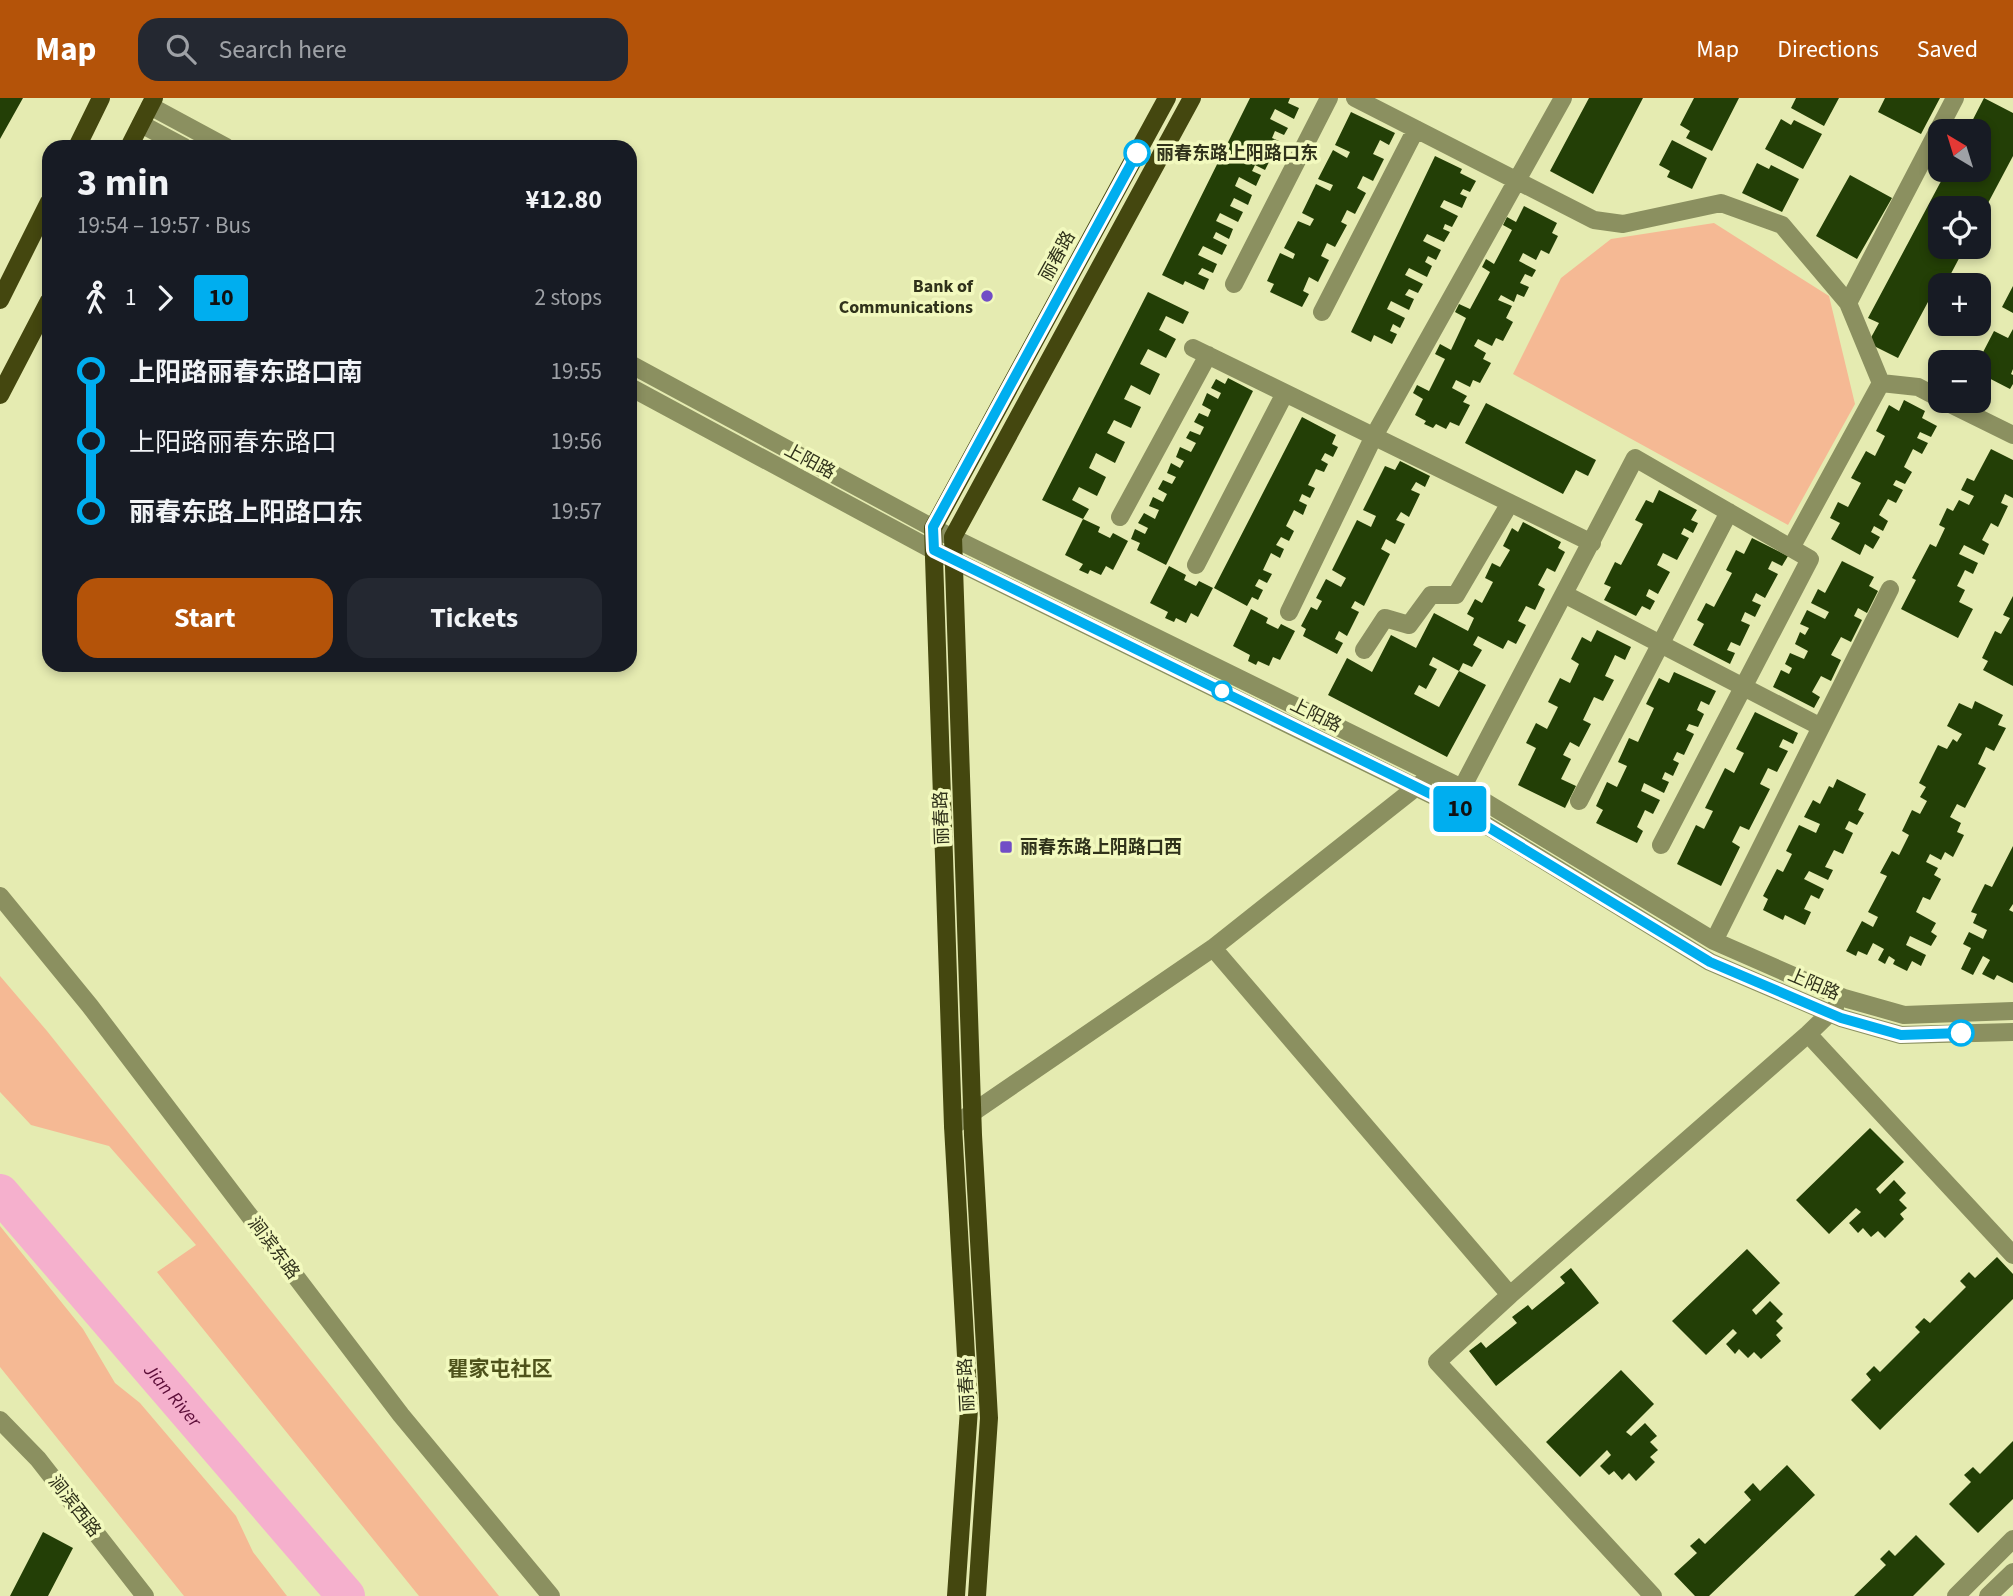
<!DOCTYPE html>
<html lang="en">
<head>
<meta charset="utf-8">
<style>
	body { margin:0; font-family:"Source Sans 3","Noto Sans SC",sans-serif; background:#242831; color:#f1f3f6; height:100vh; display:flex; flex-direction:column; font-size:26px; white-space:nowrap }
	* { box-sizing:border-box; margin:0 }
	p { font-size:23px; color:#9ea1a6 }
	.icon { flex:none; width:38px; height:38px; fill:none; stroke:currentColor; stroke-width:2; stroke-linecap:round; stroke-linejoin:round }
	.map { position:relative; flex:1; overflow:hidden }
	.sheet { position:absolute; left:42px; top:42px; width:595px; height:532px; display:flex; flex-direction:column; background:#171b24; border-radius:21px; box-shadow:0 4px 10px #0003 }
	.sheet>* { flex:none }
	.badge { padding:0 14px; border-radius:5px; font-size:24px; line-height:46px }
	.needle { width:46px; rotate:322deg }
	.tools { position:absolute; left:1928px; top:21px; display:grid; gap:14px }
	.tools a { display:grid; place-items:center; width:63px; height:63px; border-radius:14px; background:#171b24; box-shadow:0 4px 10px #0003; font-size:35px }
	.map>.badge { position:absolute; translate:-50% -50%; box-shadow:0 0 0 4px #fff }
	.legs { display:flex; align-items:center; gap:10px; height:77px; padding:0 35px; font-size:23px }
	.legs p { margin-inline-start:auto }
	.headline { display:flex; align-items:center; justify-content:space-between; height:119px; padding:0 35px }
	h1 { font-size:38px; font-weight:700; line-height:52px }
	.cta { display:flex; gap:14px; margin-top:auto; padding:14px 35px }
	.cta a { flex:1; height:80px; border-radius:21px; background:#b45309; color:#fff; font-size:28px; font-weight:700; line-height:80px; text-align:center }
	.cta a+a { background:#242831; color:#f1f3f6 }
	ul { padding:0 35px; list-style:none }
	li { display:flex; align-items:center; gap:24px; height:70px; font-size:26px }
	li i { display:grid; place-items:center; width:10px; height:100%; margin:0 9px; background:currentColor }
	li i::after { content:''; width:18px; height:18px; margin:-9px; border:5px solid; border-radius:50%; background:#171b24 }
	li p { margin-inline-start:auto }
	li:first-child i { background:linear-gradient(#0000 50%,currentColor 0) }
	li:last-child i { background:linear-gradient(currentColor 50%,#0000 0) }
	header { display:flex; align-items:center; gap:42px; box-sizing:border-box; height:98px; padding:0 35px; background:#b45309; color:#fff }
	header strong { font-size:33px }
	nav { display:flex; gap:38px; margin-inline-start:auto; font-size:24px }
	.search { width:490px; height:63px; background:#242831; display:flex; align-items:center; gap:18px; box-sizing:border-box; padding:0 24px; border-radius:21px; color:#9ea1a6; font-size:26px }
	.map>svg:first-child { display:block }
</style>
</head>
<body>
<header>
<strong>Map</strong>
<div class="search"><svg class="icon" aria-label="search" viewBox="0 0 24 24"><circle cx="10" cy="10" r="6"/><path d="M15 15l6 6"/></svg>Search here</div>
<nav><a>Map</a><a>Directions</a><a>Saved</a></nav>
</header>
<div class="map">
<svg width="2013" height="1498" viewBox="0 0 2013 1498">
	<rect width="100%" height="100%" fill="#e5ebb1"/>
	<!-- green -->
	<path fill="#f5b994" d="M1714,125L1829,198L1855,306L1788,427L1513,276L1561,180L1611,141Z
		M0,878L47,933L499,1498H419L157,1174L196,1147L109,1048L31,1027L0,994Z
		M0,1128L83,1231L115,1285L140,1305L236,1418L253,1454L287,1498H184L0,1269Z"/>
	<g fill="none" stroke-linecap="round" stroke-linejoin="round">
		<!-- river -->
		<path stroke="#f5b0cd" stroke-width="38" id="s1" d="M0,1095L346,1498"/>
	</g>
	<!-- building -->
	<path fill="#233f06" d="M0,0H23L0,41Z
		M1250,0H1290L1288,5L1299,10L1294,21L1275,11L1270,21L1288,30L1284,37L1275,33L1272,40L1279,43L1274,53L1257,45L1252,53L1270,62L1265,72L1255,67L1252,73L1261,77L1256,88L1239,79L1235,88L1252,97L1248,107L1234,100L1230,108L1243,114L1238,124L1220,115L1216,123L1233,131L1229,141L1216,134L1213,140L1227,147L1222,157L1203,148L1198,157L1217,166L1213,175L1202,170L1198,176L1209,181L1204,192L1185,183L1183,187L1162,177Z
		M1589,0H1643L1593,96L1550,73Z
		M1694,0H1739L1712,53L1686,40L1690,33L1680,27Z
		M1796,0H1839L1824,28L1791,10Z
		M1885,0H1940L1921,36L1878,14Z
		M1984,0L2013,15V58L1979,122V110H1941V149H1965L1945,187H1941V192L1936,189L1898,260L1868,245L1879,225L1868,220L1947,72H1979V33H1967Z
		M1351,14L1395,35L1389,47L1380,42L1373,56L1384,61L1373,83L1363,78L1357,90L1366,95L1355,116L1347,112L1341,124L1347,127L1335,149L1327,145L1321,158L1329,162L1318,184L1309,179L1303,193L1309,196L1302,209L1270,194L1274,186L1267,183L1280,155L1293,161L1295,156L1284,150L1298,123L1310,128L1314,121L1302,115L1316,86L1330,93L1333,87L1318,81L1333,52L1347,60L1350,54L1335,47Z
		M1781,21L1791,27L1794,22L1822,36L1803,71L1765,51Z
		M1672,42L1707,60L1692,91L1667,79L1670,73L1659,67Z
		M1435,58L1462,71L1460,75L1476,83L1470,94L1463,91L1460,96L1467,99L1462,110L1444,102L1440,109L1458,118L1452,129L1445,126L1443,131L1450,134L1444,144L1427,136L1423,143L1441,152L1436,162L1428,158L1425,164L1432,168L1427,179L1409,170L1405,177L1423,186L1418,195L1409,191L1405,197L1414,201L1409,212L1391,203L1387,211L1405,220L1400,230L1393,226L1390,233L1397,236L1392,246L1374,237L1371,244L1351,234Z
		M1757,65L1769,71L1771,67L1799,81L1782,114L1742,95Z
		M1850,77L1892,100L1857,161L1816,138Z
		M1524,108L1557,125L1552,135L1558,138L1549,156L1541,152L1536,162L1523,155L1519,163L1536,172L1532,179L1525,176L1520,185L1529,189L1524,199L1517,196L1514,204L1501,197L1498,202L1512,208L1506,220L1513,224L1503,243L1496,240L1492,248L1478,241L1474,248L1486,255L1483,261L1491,265L1480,285L1473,282L1470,289L1456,282L1452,290L1467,298L1463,304L1470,307L1459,328L1450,324L1446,331L1436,326L1433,330L1424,326L1426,323L1415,317L1423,301L1413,295L1417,287L1429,293L1445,261L1435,256L1440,246L1451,252L1466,220L1455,214L1459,206L1470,211L1490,174L1482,169L1486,161L1494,166L1512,132L1503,127L1507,119L1516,124Z
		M2013,188V215L2002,209Z
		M1148,194L1189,214L1183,226L1166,218L1159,232L1176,241L1166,260L1148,251L1140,266L1160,276L1150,297L1131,287L1124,301L1141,309L1131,330L1114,322L1107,335L1125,344L1115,365L1096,355L1089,370L1106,379L1097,398L1079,389L1072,402L1089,411L1083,421L1042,402Z
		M2013,231V271L2011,276L2013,277V286L2010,291L1979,275V264H1968L1973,256L1980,260L1994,233L2008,240Z
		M1228,280L1253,293L1166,467L1137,452L1140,445L1131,441L1135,431L1145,436L1148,430L1138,425L1144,415L1155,421L1159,412L1149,408L1153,399L1163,404L1167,396L1158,391L1163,382L1172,386L1176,379L1167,375L1171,365L1180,370L1184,363L1176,359L1180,349L1191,354L1196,345L1186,340L1190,333L1200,337L1204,329L1194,324L1199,315L1208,319L1211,312L1202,307L1207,295L1218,301L1221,295L1211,290L1216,281L1225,286Z
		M1904,302L1925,313L1922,320L1937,328L1931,339L1920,334L1917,340L1928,345L1922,356L1913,351L1904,369L1912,374L1905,386L1896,382L1893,387L1903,392L1896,405L1888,401L1879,417L1888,423L1883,433L1874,428L1871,434L1880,439L1873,451L1865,446L1860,457L1831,441L1840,425L1830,420L1838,404L1848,409L1861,385L1851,380L1866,353L1875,358L1885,338L1876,333L1889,307L1899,313Z
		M1486,305L1596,362L1588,378L1576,372L1563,396L1465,345Z
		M1302,319L1336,337L1332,346L1338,349L1333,359L1325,355L1321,362L1328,366L1324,374L1316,371L1308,387L1315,390L1310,400L1302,396L1299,403L1307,407L1303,417L1294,412L1286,428L1294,433L1289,443L1281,439L1276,447L1284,451L1280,460L1271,455L1263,472L1272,476L1267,485L1259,481L1255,488L1263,492L1258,502L1252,499L1247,508L1214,490Z
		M1991,351L2013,362V400L2005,396L2001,405L2008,408L1998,429L1991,425L1982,442L1989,446L1984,457L1964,447L1959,456L1978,465L1973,476L1965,472L1957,488L1965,492L1959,504L1973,511L1958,540L1901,511L1916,482L1912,480L1930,446L1936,449L1945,430L1939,427L1947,410L1953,413L1959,402L1969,407L1974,398L1961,392L1967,380L1974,383Z
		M1400,363L1430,378L1425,389L1416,384L1411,392L1420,396L1409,419L1401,414L1396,422L1405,426L1395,446L1386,441L1381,451L1390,456L1364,508L1355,503L1351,510L1359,514L1347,538L1339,533L1335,541L1343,545L1337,556L1303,538L1306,531L1301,528L1311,509L1317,512L1322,503L1316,500L1326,481L1341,489L1346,480L1332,472L1357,422L1371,429L1376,418L1363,412L1385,368L1395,372Z
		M1659,392L1697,412L1691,422L1698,425L1693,435L1684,430L1681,436L1689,440L1677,462L1663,455L1657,467L1670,474L1658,496L1649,491L1646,498L1655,503L1650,512L1642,508L1636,518L1604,502L1611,489L1604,486L1615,464L1621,467L1643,426L1635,422L1646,402L1653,405Z
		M1083,421L1100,429L1098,434L1110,440L1113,435L1128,443L1113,472L1106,468L1101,477L1090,472L1088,476L1079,472L1083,466L1065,457Z
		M1523,424L1561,444L1558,450L1565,454L1555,474L1547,470L1538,487L1545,491L1535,512L1526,508L1518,523L1526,527L1516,546L1508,542L1503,551L1478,538L1473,547L1482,552L1472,569L1463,565L1459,573L1433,559L1429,567L1437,571L1426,591L1419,587L1414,596L1439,609L1459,573L1486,587L1447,659L1328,597L1347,560L1372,574L1391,537L1416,550L1434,515L1468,533L1474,520L1467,516L1475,501L1482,505L1493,484L1485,480L1492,465L1500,469L1510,452L1503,448L1512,430L1518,434Z
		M1752,440L1788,458L1782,468L1772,463L1768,471L1778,476L1765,500L1756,495L1752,503L1761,507L1755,519L1745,514L1741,523L1750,527L1740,548L1731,544L1727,552L1735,555L1730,566L1693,547L1704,526L1697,522L1706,505L1714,509L1732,475L1726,472L1736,452L1744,456Z
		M1842,463L1874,479L1869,488L1878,493L1867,515L1858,510L1854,518L1862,522L1851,544L1841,539L1831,557L1841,562L1831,583L1821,578L1812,594L1820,599L1814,610L1773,589L1781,572L1789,576L1792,570L1785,566L1790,555L1804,561L1808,553L1795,546L1800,534L1805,537L1809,530L1800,526L1807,512L1825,521L1829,514L1811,505L1818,491L1825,495Z
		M1169,468L1186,477L1184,482L1196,488L1199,483L1213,490L1198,519L1191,515L1186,525L1176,520L1174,524L1165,520L1168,514L1150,505Z
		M2013,498V588L1983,572L1988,563L1982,560L1995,533L2001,536L2010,520L2003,517Z
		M1251,511L1268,520L1266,525L1278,531L1281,526L1295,533L1280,562L1273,559L1269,568L1258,563L1256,567L1248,563L1250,557L1233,548Z
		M1597,532L1631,549L1625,562L1615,557L1605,578L1614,582L1603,603L1594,599L1583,622L1591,626L1579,649L1570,644L1563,657L1571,661L1561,681L1576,688L1565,710L1518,687L1536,650L1526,645L1536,625L1547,631L1558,609L1548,604L1560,580L1570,585L1579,566L1571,561L1582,539L1591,544Z
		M1674,574L1716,593L1709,607L1701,603L1697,612L1704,616L1698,629L1689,626L1686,632L1694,636L1684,657L1677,654L1673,662L1679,665L1673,678L1665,674L1662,681L1669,684L1664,695L1644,685L1641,693L1660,702L1653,716L1645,712L1637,729L1643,733L1637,745L1596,725L1603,712L1596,708L1607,684L1617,689L1627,668L1618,664L1629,640L1638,644L1654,610L1646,606L1659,580L1669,585Z
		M1975,603L2003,617L1998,627L2006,630L1994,653L1986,649L1978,666L1986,670L1965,710L1957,706L1950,719L1961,725L1957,734L1964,737L1953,759L1945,754L1941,762L1930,756L1926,764L1938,770L1934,777L1941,781L1930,802L1923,799L1916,814L1936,825L1931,834L1937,838L1931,848L1910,838L1906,847L1926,857L1921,868L1912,863L1907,873L1893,866L1895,862L1889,858L1885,866L1878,862L1884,851L1873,845L1867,857L1858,853L1856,858L1846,853L1862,823L1873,829L1878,819L1868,814L1887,778L1880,775L1892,753L1899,757L1909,737L1902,733L1912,712L1920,716L1927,703L1920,699L1926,689L1919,685L1938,647L1947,651L1953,641L1957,644L1962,636L1947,628L1959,605L1972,611Z
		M1755,614L1798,635L1793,646L1783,641L1779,649L1788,653L1777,674L1768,670L1760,686L1770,691L1749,732L1740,728L1732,744L1740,749L1721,788L1677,766L1696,727L1704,731L1713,713L1705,710L1725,670L1734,675L1744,655L1736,651Z
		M1837,681L1866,696L1858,712L1864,715L1857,727L1849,723L1845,731L1853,735L1843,756L1834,752L1825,769L1833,772L1828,782L1809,773L1804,781L1824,791L1819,801L1811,797L1804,811L1811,814L1805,827L1785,817L1783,822L1763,812L1768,801L1763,798L1777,771L1783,774L1792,756L1786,753L1799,727L1816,735L1820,726L1804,719L1813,702L1820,706L1829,688L1833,690Z
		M2013,748V806L2009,812L2013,814V885L1997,877L1994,882L1982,876L1990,862L1983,858L1973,877L1961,871L1971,850L1963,846L1969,834L1983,841L1987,832L1973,825L1977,816L1971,814L1985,786L1992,789Z
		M1870,1030L1904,1064L1876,1091L1880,1096L1894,1082L1906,1095L1899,1102L1907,1110L1900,1116L1904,1121L1885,1140L1878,1133L1871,1139L1863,1130L1858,1135L1849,1125L1861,1114L1856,1110L1829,1136L1796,1102Z
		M1747,1151L1780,1185L1752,1212L1756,1217L1770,1203L1783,1216L1776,1223L1783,1230L1776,1237L1781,1243L1761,1261L1754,1254L1748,1260L1739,1251L1735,1256L1726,1246L1737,1235L1733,1231L1706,1257L1672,1223Z
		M1997,1159L2013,1176V1201L1880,1332L1851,1302L1871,1282L1866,1276L1874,1268L1880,1274L1920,1234L1915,1229L1924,1220L1930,1225L1966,1189L1960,1183L1969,1174L1975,1180Z
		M1571,1170L1599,1205L1496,1288L1469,1253L1481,1244L1486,1250L1517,1225L1512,1219L1528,1207L1532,1212L1565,1185L1560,1179Z
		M1621,1272L1654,1306L1626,1334L1631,1338L1645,1325L1657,1338L1650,1344L1658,1352L1650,1359L1655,1364L1636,1383L1629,1375L1622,1382L1614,1373L1609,1377L1600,1368L1611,1357L1607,1352L1580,1379L1546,1344Z
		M2013,1343V1401L1978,1435L1949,1406L1971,1384L1964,1377L1973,1369L1980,1376Z
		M1787,1367L1815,1397L1709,1498H1695L1674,1476L1697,1455L1690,1448L1699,1440L1705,1446L1751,1402L1744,1394L1753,1385L1760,1393Z
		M43,1434L73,1450L48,1498H10Z
		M1916,1437L1945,1466L1913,1498H1854L1886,1467L1880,1461L1889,1452L1895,1458Z"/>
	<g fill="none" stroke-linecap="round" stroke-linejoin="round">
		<!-- minor -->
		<path stroke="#8b9060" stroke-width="18" d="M1355,0L1594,122L1623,126L1721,105L1782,127L1848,205L1881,285L1791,450
			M150,8L226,49
			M141,26L184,49
			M1234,186L1329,0
			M1848,205L1955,0
			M1322,214L1416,31
			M1193,250L1592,445
			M630,266L933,430L1462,690L1714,843L1844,900L1904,917L2013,913
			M1881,285L1918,289L1941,301
			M630,289L929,450L1458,710L1710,864L1841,920L1901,937L2013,934
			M1944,303L2013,337
			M1120,419L1208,257
			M1196,467L1285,295
			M1564,496L1821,629
			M1289,514L1374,338L1563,0
			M1364,552L1385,520L1409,527L1431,497H1456L1510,405
			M1462,690L1635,360L1810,461L1661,747
			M1579,703L1729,414
			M0,798L90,908L401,1317L551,1498
			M1714,843L1890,491
			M1213,850L1510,1197L1437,1264L1653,1498
			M1808,936L2013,1157
			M953,1028L1213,850L1424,683
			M1510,1197L1808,936L1835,910
			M0,1322L38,1361L145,1498
			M1956,1498L2013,1441
			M1988,1498L2013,1474"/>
		<!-- major -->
		<path stroke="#44470f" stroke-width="18" d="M77,49L101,0
			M129,49L154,0
			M0,202L49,104
			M0,297L49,203
			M956,1498L969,1311L953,1028L933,430L1167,0
			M977,1498L989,1320L973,1037L953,439L1192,0"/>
	</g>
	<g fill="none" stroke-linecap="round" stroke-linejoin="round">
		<!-- line-1 casing -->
		<g stroke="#fff" stroke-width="16">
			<path id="line-1" d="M1137,55L933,429L934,452L1445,703L1710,864L1841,920L1901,937L1961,935"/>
		</g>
		<!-- line-1 -->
		<use href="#line-1" stroke="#00aeef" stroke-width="10"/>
	</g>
	<!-- markers -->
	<g fill="#fff" stroke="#00aeef" stroke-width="3.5">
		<circle cx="1137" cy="55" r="12"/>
		<circle cx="1222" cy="593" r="9"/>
		<circle cx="1961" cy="935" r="12"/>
	</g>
	<g fill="#714dc6" stroke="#f2f9be" stroke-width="2.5">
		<circle cx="987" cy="198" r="7"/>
		<rect x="999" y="742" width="14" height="14" rx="3.5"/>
	</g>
	<g text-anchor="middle" stroke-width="7" stroke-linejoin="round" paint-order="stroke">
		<!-- stop labels -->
		<g font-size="18" font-weight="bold" fill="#30321b" stroke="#f2f9be" text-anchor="start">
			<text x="1156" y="61">丽春东路上阳路口东</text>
		</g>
		<!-- street labels -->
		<g font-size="18" fill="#30321b" stroke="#f2f9be">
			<text transform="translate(1057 158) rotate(-61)" y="6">丽春路</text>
			<text transform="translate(810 363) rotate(28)" y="6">上阳路</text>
			<text transform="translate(1316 617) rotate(26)" y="6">上阳路</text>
			<text transform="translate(941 720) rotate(-92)" y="6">丽春路</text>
			<text transform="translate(1814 886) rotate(23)" y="6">上阳路</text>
			<text transform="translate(274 1150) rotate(53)" y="6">涧滨东路</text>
			<text transform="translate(966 1287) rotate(-93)" y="6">丽春路</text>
			<text transform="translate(75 1408) rotate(52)" y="6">涧滨西路</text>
		</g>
		<!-- poi labels -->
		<g font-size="18" font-weight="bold" fill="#30321b" stroke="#f2f9be" text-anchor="end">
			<text x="973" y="194">Bank of<tspan x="973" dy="21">Communications</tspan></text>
			<text x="1020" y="755" text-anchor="start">丽春东路上阳路口西</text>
		</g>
		<!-- water labels -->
		<g font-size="19" font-style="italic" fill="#5c0d38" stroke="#f2f9be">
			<text dy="7" stroke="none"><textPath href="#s1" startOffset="266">Jian River</textPath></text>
		</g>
		<!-- quarter labels -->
		<g font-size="21" font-weight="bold" fill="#4e521b" stroke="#f2f9be">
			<text x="500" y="1278">瞿家屯社区</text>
		</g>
	</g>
</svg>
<div class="tools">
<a><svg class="needle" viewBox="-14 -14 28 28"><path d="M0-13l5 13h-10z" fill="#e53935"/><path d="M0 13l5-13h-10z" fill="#9ea1a6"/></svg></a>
<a><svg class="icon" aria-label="locate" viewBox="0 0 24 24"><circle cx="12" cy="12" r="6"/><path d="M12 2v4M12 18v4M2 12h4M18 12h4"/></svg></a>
<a>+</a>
<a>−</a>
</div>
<b class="badge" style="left:1460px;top:711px;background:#00aeef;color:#111">10</b>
<section class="sheet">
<div class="headline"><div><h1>3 min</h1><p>19:54 – 19:57 · Bus</p></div><b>¥12.80</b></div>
<div class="legs"><svg class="icon" aria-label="walk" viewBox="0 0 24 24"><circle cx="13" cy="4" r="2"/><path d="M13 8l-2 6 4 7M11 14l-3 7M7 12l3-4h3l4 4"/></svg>1<svg class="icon" aria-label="forward" viewBox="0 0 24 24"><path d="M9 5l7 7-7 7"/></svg><b class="badge" style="background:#00aeef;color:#111">10</b><p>2 stops</p></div>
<ul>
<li><i style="color:#00aeef"></i><b>上阳路丽春东路口南</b><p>19:55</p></li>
<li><i style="color:#00aeef"></i><span>上阳路丽春东路口</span><p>19:56</p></li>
<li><i style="color:#00aeef"></i><b>丽春东路上阳路口东</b><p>19:57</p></li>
</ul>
<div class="cta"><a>Start</a><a>Tickets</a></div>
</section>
</div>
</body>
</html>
